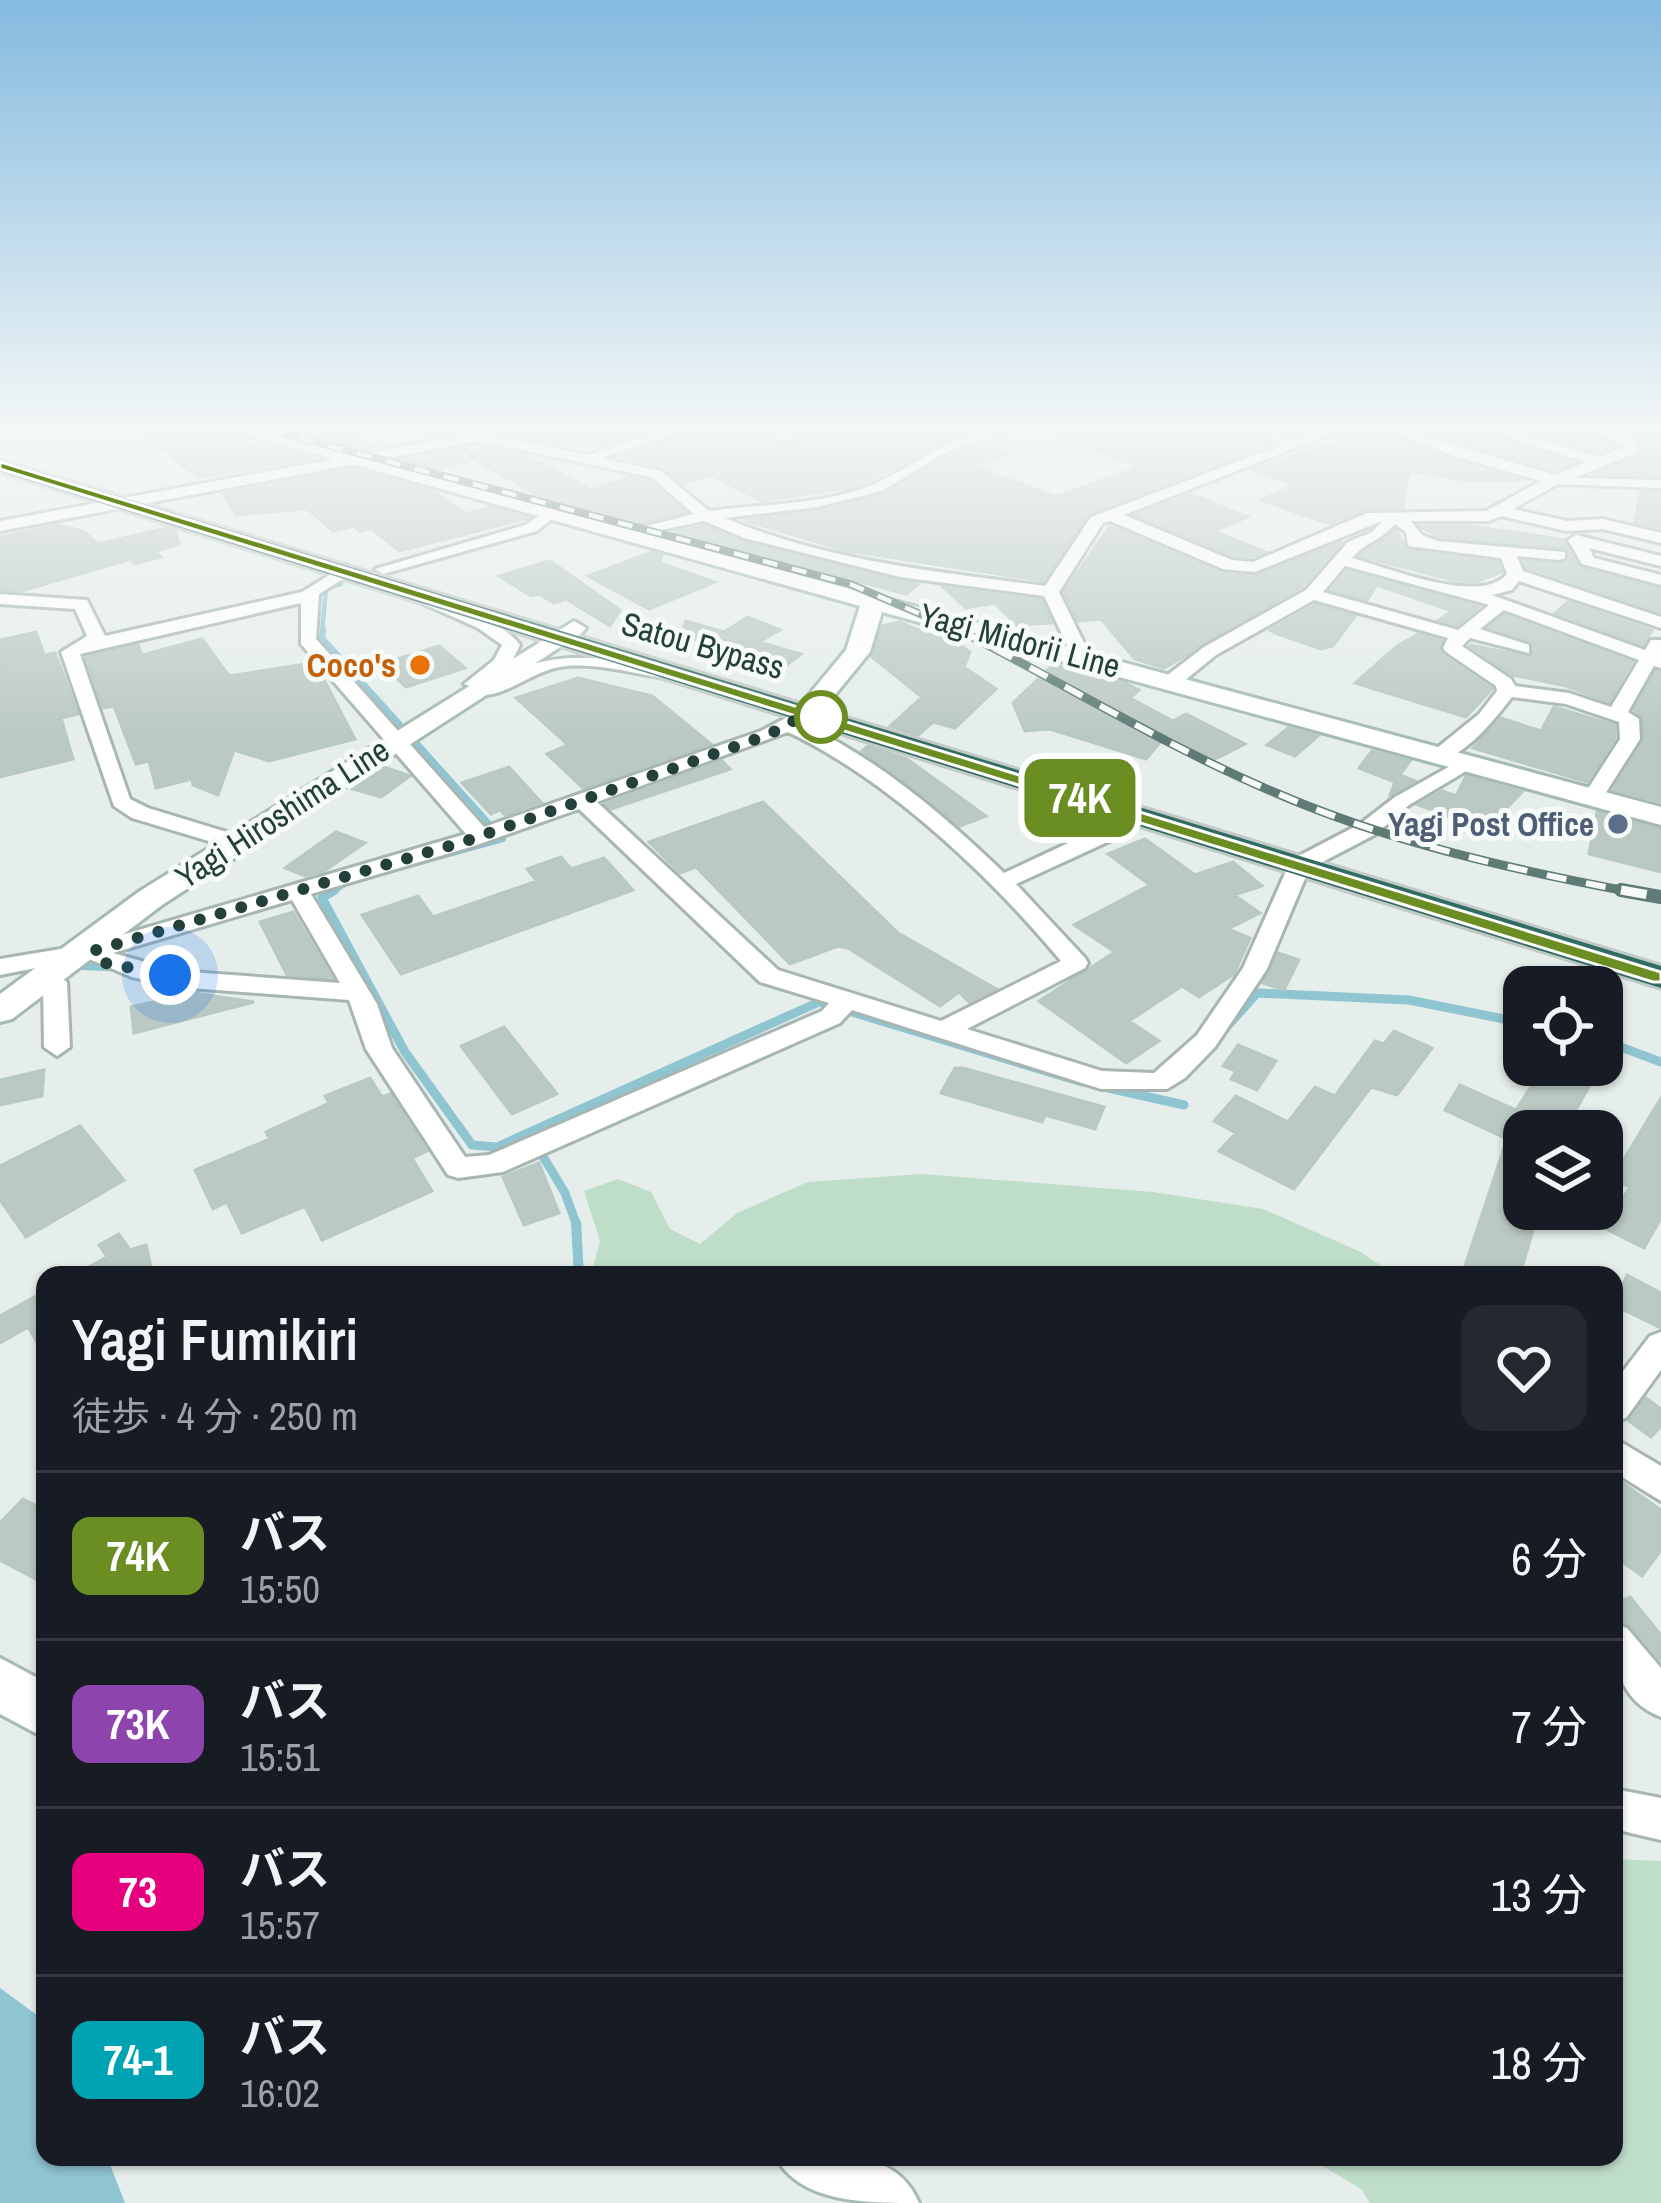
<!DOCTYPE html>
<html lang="ja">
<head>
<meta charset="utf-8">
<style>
	body { margin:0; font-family:"Archivo Narrow","Noto Sans JP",sans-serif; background:#242831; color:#f1f3f6; height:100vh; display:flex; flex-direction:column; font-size:45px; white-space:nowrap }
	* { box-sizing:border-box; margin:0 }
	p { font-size:39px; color:#9ea1a6 }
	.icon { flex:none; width:66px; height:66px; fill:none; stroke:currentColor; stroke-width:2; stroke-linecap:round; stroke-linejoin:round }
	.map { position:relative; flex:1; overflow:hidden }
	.side { position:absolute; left:36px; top:1266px; width:1587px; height:900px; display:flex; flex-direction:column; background:#171b24; border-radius:24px; box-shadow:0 3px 9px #0004 }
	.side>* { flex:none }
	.badge { padding:0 24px; border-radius:18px; font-size:42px; line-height:78px }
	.tools { position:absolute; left:1503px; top:966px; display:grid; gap:24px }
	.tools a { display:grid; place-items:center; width:120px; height:120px; border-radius:24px; background:#171b24; box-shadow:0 3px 9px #0004; font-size:60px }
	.you { position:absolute; width:60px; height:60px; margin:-30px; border:9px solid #fff; border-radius:50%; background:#1a73e8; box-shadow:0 0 0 18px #1a73e833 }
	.map>.badge { position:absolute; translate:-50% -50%; box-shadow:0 0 0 6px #fff }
	.round { display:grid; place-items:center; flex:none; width:126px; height:126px; border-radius:24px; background:#242831 }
	.overview { display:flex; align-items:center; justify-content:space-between; height:204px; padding:0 36px }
	h1 { font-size:57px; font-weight:600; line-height:90px }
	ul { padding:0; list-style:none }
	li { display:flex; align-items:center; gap:36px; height:168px; padding:0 36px; border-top:3px solid #363941 }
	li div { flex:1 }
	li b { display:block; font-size:45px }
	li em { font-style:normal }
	li .badge { min-width:132px; font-weight:700; text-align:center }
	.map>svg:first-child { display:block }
</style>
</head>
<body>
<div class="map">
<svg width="1661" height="2203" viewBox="0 0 1661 2203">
	<rect width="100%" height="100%" fill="#e5eeeb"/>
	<!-- green -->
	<path fill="#bfdec9" d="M922,1174L1153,1192L1263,1209L1361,1252L1394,1275H591L600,1241L584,1191L618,1179L651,1192L670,1229L700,1244L737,1213L808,1182Z
		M1614,1859L1661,1861V2203H1370L1361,2189L1308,2157H1614Z"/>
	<!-- water -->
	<path fill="#8fc4d1" d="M0,1988L45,2021V2157H107L125,2203H0Z"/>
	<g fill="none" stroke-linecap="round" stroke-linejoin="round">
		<!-- stream-far3 -->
		<path stroke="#8fc4d1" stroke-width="4.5" d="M448,430L472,457L536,493
			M322,633L326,588L341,584"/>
		<!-- stream-far2 -->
		<path stroke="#8fc4d1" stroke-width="6" d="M323,630L322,638L503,839L398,868
			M331,893L347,882"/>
		<!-- stream-far1 -->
		<path stroke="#8fc4d1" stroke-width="9" d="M335,890L322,898L405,1052L472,1145L497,1147L819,1002L1082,1082
			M72,965L115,967
			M1224,1030L1257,993L1409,1000L1524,1023
			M1602,1040L1661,1062
			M1104,1087L1184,1105
			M538,1148L565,1193L577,1226"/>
		<!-- stream -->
		<path stroke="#8fc4d1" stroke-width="10" d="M576,1223L579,1275"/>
	</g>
	<!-- building -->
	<path fill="#bbc9c4" stroke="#b8c8c2" stroke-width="3" d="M140,430H193L201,436L225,431L246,442L314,458L198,478Z
		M324,430L378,446L354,451L304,438Z
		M516,430H652L603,446L587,438L562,445L508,434Z
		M689,430H762L787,445L802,440L792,430H947L955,437L854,487L762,501L711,475L683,483L662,467L623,456Z
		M1046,430H1233L1271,444L1089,513L1043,581L843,550L744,520L818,511L883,495L947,457L980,445L1008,454L973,466L1056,497L1139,467Z
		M1372,430L1453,460L1522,480H1464L1409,471L1403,508L1365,509L1329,524L1261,500L1295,485L1252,470Z
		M1418,430H1482L1573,463L1555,470Z
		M1521,430H1589L1615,446L1599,452Z
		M1631,430H1661V476L1596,474L1644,452Z
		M485,447L527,456L592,490L630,477L649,481L685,512L637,524L527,497L538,495L473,454Z
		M456,450L467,462L427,471L393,461L414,458L436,464L429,455Z
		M353,469L435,492L465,514L491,507L528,518L399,551L371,528L360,531L354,526L333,531L308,509L236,515L223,494Z
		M1641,492H1661V528L1635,522Z
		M1191,494L1248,517L1212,531L1266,552L1252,557L1233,556L1136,515Z
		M58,525L83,531L98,544L166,528L175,531L179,544L156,551L161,557L135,564L131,559L22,591L0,590V537Z
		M704,526L743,542L918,584L906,594L674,532Z
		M1110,526L1221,573L1255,576L1342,542L1303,586L1164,668L1135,659L1101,619L1078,621L1064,592Z
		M1420,526H1471L1554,538L1564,540L1568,549L1438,537Z
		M1396,530L1407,550L1498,562L1502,572L1476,582L1456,581L1360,556Z
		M1569,550L1581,568L1661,589L1660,612L1526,567L1524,561L1560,564L1569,561Z
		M652,552L662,555L660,563L715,582L649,609L588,576Z
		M550,561L620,610L610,626L566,599L554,603L539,594L531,596L499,576Z
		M1347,571L1479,607L1457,625L1439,620L1452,611L1377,585L1367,600L1331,590Z
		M943,587L1041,600L1052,623L1017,625L995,603L966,608Z
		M1568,602L1652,630L1643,645L1555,613Z
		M1315,605L1355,616L1333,646L1321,649L1275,633L1279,630L1269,631Z
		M1505,615L1632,662L1609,702L1566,686L1513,675L1469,645L1532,657L1530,641L1489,627Z
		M748,617L780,630L759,642L801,654L775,674L733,662L737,659L681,633L686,621L724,632Z
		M899,622L934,636L945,634L970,652L964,667L996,689L955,728L933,722L918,735L890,726L922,697L872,657L882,626Z
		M36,632L44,655L55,653L78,714L61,718L73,759L0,777V640Z
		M1418,634L1442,641V655L1492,689L1466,717L1355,683L1397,646Z
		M202,639L229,676L306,664L313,679L322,676L355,739L269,761L234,750L218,795L193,785L192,779L156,788L149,761L136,764L114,706L103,708L86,657L138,645L142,655Z
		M439,646L465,668L406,687L381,664Z
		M1054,664L1125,683L1139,690L1130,698L1173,721L1186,714L1245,744L1215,759L1167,734L1146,759L1050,729L1025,731L1013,703Z
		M1656,671L1661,672V802L1613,790L1644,741L1643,719L1634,710Z
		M578,678L652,696L711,744L583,788L547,754L568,745L516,698Z
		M1554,707L1615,725V738L1587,782L1473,748L1501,718L1541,731Z
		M1288,728L1318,736L1295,756L1267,745Z
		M868,746L907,759L986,816L960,826L862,751Z
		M1372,751L1410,761L1400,775L1415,781L1390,795L1395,782L1359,768Z
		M722,761L730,769L611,809L605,804Z
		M384,767L410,776L381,797L353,789Z
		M509,767L541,802L505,815L500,810L491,814L462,783Z
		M1466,776L1522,792L1486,830L1418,805L1442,791L1456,796Z
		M763,802L898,933L996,989L969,1002L959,992L940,1006L848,948L838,946L790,964L696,867L680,873L649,842Z
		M1597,812L1661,829V872L1589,854Z
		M336,832L365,843L324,871L305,876L285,868Z
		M1145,839L1195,875L1233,862L1262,886L1234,895L1260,913L1228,929L1250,938L1234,974L1199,997L1182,986L1129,1021L1159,1041L1126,1063L1039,1001L1115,952L1074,925L1150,885L1108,854Z
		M561,857L571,869L604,858L633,890L401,974L362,915L418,896L433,917L537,881L527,869Z
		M293,912L332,978L287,975L260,922Z
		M1278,953L1299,960L1284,990L1263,983Z
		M194,993L254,1002L134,1033L131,1007Z
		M504,1027L557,1094L512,1114L461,1046Z
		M1394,1031L1432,1048L1397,1095L1371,1087L1294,1189L1219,1151L1236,1133L1214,1121L1236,1096L1288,1122L1315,1087L1335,1096L1375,1041L1384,1044Z
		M1238,1045L1276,1061L1257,1090L1231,1079L1236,1071L1223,1066Z
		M1545,1065L1591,1083L1564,1131H1524V1209H1539L1520,1275H1462L1507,1139L1445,1110L1460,1085L1516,1110Z
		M955,1068H963L1104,1107L1095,1129L1045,1115L1042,1122L941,1093Z
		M44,1070L42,1096L0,1105V1080Z
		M370,1078L382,1097L390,1094L427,1151L412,1158L432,1191L322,1240L305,1206L242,1233L227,1202L213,1209L195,1170L270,1139L266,1132L329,1103L325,1096Z
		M1661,1098V1218L1644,1248L1604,1228L1630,1187L1612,1179Z
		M80,1126L124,1180L26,1237L0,1200V1166Z
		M539,1163L559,1213L524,1225L503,1177Z
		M119,1234L130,1250L146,1245L153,1275H74L107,1257L99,1245Z
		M1627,1275L1661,1293V1328L1614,1305Z
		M45,1291V1356L28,1327L0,1343V1316Z
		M1646,1398L1661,1409V1426L1651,1437L1629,1421Z
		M1614,1477L1661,1510V1550L1642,1576L1614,1556Z
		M23,1499L45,1510V1584L0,1560V1523Z
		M1630,1597L1661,1635V1661L1630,1625L1614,1619V1604Z"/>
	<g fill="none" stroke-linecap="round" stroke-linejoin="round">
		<!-- street casing -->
		<g stroke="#a7b6b2" stroke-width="6">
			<path id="street" d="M466,430H491L496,436L588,455L665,430H685L602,458L661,471L709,511C761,504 826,505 874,484C920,463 956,430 1010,430L945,453L882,491L817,507L725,518C825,561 938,572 1045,586L1091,517L1284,444L1250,430C1267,430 1286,440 1301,438C1316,435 1325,429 1341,430L1124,515L1232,560L1253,562L1367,513L1486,511L1541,481L1454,456L1385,430H1404L1555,475L1586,462L1486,430H1506L1599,457L1626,447L1593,430L1630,434L1640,451L1574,478L1661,480V488L1558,484L1513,509L1567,521L1603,519L1661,533V543L1603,529L1567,531L1501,516L1489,521H1411L1422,535L1437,541L1565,552V558L1559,560L1517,556L1523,571L1661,617V628L1519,581L1512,590L1492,595L1645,650L1651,640H1661V668L1654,666L1628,712L1639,719L1640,739L1600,802L1593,804L1582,798L1620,739L1619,722L1566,704L1512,697C1495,719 1461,763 1432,760V752L1479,714L1497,691L1496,686L1446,652L1443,648L1448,638L1314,600L1216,655L1179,685H1165V677L1204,647L1306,590L1348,542L1372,532L1382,521L1255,572L1223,569L1110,521L1103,523L1059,592L1085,645L1077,658L1071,659L1062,654L1067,645L1044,596L900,577L744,538L704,521L623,538V532L694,514L651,477L478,441L0,531V521L469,434ZM1395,524L1406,532L1408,546L1501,558L1507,574C1480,606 1389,568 1352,558C1364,543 1382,540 1395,524ZM1345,566L1486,604L1489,605L1458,630L1323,592ZM1504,610L1639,660L1611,707L1569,693L1515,686L1511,679L1462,646L1470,638L1529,653V645L1480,629Z
				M766,430H784L798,438L786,441Z
				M550,509L558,514L537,531L383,574L375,569L525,525Z
				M1576,535L1661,556V566L1589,548L1594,558L1661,575V585L1582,564L1568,540Z
				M339,569L353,573L319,594L316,639L484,827L761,731L807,707L817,713L803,724C878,759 944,815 1004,873L1111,823L1124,809H1140L1143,814L1127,833L1016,884L1085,958L1088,963L1085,968L967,1029L1102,1071L1154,1073L1197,1035L1243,968L1291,860L1360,824L1395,797L1461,760L1468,758L1478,764L1409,805L1376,834L1309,869L1267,969L1215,1047L1185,1078L1167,1089H1101L852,1010L840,1023L503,1172L458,1178L448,1175L366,1049L349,1000L177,987L132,977L89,959L47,967L67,982L70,1047L57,1056L44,1047L43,985L33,974L36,968L0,975V959L91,944L466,834L301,644V603L80,654L130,799L148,808L243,837V847L235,849L132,818L114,806L61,652L87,636L75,609L0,604V594L87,600L105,636L302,592ZM788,732C889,780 991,877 1061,961L941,1021L778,970L597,802ZM579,809L760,982L829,1003L822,1011L489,1155L465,1157L392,1048L377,1004L311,894L474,846ZM292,900L340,983L177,971L113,953Z
				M422,595C443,594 502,624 517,641L520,645L509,667L487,682C557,647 592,658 666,666L675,672L666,678C634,674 592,661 560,667C532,671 505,698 478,695L477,689L464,684L494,660L502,645L478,628L422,603Z
				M1661,1332V1370L1626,1418L1614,1422V1383L1650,1336Z
				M1614,1438L1661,1466V1501L1614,1472Z
				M1614,1623L1627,1628L1661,1668V1717C1618,1700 1614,1663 1614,1623Z
				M1614,1789L1661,1798V1840L1614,1829Z"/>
		</g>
		<!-- secondary casing -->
		<g stroke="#a4bab3" stroke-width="6">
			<path id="secondary" d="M230,430H259L1661,807V825L882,612L870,652L816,718H798L794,713L798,708L846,650L860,606Z
				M574,621L586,628L582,633L162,905L12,1019L0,1022V994L140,891Z
				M0,1658L45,1682V1738L0,1714Z
				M776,2157C829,2157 895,2145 919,2203C866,2203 800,2203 776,2157Z"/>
		</g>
		<!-- highway casing -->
		<g stroke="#c2cac8" stroke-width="6">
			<path id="highway" d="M0,460L1661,966V988L0,472Z"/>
		</g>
		<!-- street -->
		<use href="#street" fill="#fff" fill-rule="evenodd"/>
		<!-- secondary -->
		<use href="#secondary" fill="#fff" fill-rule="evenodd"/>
		<!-- highway -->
		<use href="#highway" fill="#316c63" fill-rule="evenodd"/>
		<!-- rail-far2 casing -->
		<g stroke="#5f7b75" stroke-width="8">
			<path id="rail-far2" d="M270,430L850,584L965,633"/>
		</g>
		<!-- rail-far1 casing -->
		<g stroke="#5f7b75" stroke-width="9">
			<path id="rail-far1" d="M959,630C1065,684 1167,747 1276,793C1392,843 1514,870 1637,893"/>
		</g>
		<!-- rail casing -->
		<g stroke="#5f7b75" stroke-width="14">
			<path id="rail" d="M1621,890L1661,897"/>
		</g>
		<!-- rail-far2 -->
		<use href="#rail-far2" stroke="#f6faf8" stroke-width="4.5" stroke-dasharray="15" stroke-linecap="butt"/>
		<!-- rail-far1 -->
		<use href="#rail-far1" stroke="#f6faf8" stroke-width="6" stroke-dasharray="20" stroke-linecap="butt"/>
		<!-- rail -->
		<use href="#rail" stroke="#f6faf8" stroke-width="9" stroke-dasharray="26" stroke-linecap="butt"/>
	</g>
	<!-- sky -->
	<linearGradient id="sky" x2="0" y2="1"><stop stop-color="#84badf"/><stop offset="0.58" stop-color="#f3f7f6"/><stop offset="1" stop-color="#f3f7f6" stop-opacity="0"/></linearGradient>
	<rect width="1661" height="738" fill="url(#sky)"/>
	<!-- line -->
	<path fill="#6b8e23" stroke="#fff" stroke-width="3" d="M0,462L1661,972V982H1653L0,469Z"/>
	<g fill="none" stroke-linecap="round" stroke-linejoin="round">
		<!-- walk -->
		<path stroke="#24403a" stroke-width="12" stroke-dasharray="0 21.6" d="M170,975L105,963L93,951L466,841L768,735L808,713L821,717"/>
	</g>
	<!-- markers -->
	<circle fill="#e8710a" stroke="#f6faf8" stroke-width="4.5" cx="420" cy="665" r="12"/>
	<circle fill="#fff" stroke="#6b8e23" stroke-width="6" cx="821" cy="717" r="24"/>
	<circle fill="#5c6f8a" stroke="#f6faf8" stroke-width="4.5" cx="1618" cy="824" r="12"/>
	<g text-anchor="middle" stroke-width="10" stroke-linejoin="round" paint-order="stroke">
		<!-- far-street labels -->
		<g font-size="33" fill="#24403a" stroke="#f6faf8">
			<text transform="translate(1020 640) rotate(15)" y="12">Yagi Midorii Line</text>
			<text transform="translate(703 645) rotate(16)" y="12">Satou Bypass</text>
			<text transform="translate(282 813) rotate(-33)" y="12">Yagi Hiroshima Line</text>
		</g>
		<!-- far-food labels -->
		<g font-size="33" font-weight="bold" fill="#c56008" stroke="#f6faf8" text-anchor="end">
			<text x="396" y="677">Coco's</text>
		</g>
		<!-- far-service labels -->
		<g font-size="33" font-weight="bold" fill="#4e5e75" stroke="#f6faf8" text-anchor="end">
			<text x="1594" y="836">Yagi Post Office</text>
		</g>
	</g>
</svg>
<div class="tools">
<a><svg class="icon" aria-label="locate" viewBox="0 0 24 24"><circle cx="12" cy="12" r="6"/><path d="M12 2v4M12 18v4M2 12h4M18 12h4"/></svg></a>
<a><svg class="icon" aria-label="layers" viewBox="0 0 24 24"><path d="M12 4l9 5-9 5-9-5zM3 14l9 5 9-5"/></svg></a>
</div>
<div class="you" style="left:170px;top:975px"></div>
<b class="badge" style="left:1080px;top:798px;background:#6b8e23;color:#fff">74K</b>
<section class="side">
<div class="overview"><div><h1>Yagi Fumikiri</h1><p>徒歩 · 4 分 · 250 m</p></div><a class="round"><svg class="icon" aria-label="heart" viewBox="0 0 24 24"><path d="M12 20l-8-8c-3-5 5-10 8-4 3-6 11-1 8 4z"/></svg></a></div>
<ul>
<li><span class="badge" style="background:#6b8e23;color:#fff">74K</span><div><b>バス</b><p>15:50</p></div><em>6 分</em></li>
<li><span class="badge" style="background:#8e44ad;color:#fff">73K</span><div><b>バス</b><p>15:51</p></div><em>7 分</em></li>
<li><span class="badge" style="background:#e6007e;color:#fff">73</span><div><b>バス</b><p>15:57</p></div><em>13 分</em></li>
<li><span class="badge" style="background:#00a3b4;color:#fff">74-1</span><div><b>バス</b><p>16:02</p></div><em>18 分</em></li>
</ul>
</section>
</div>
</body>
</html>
